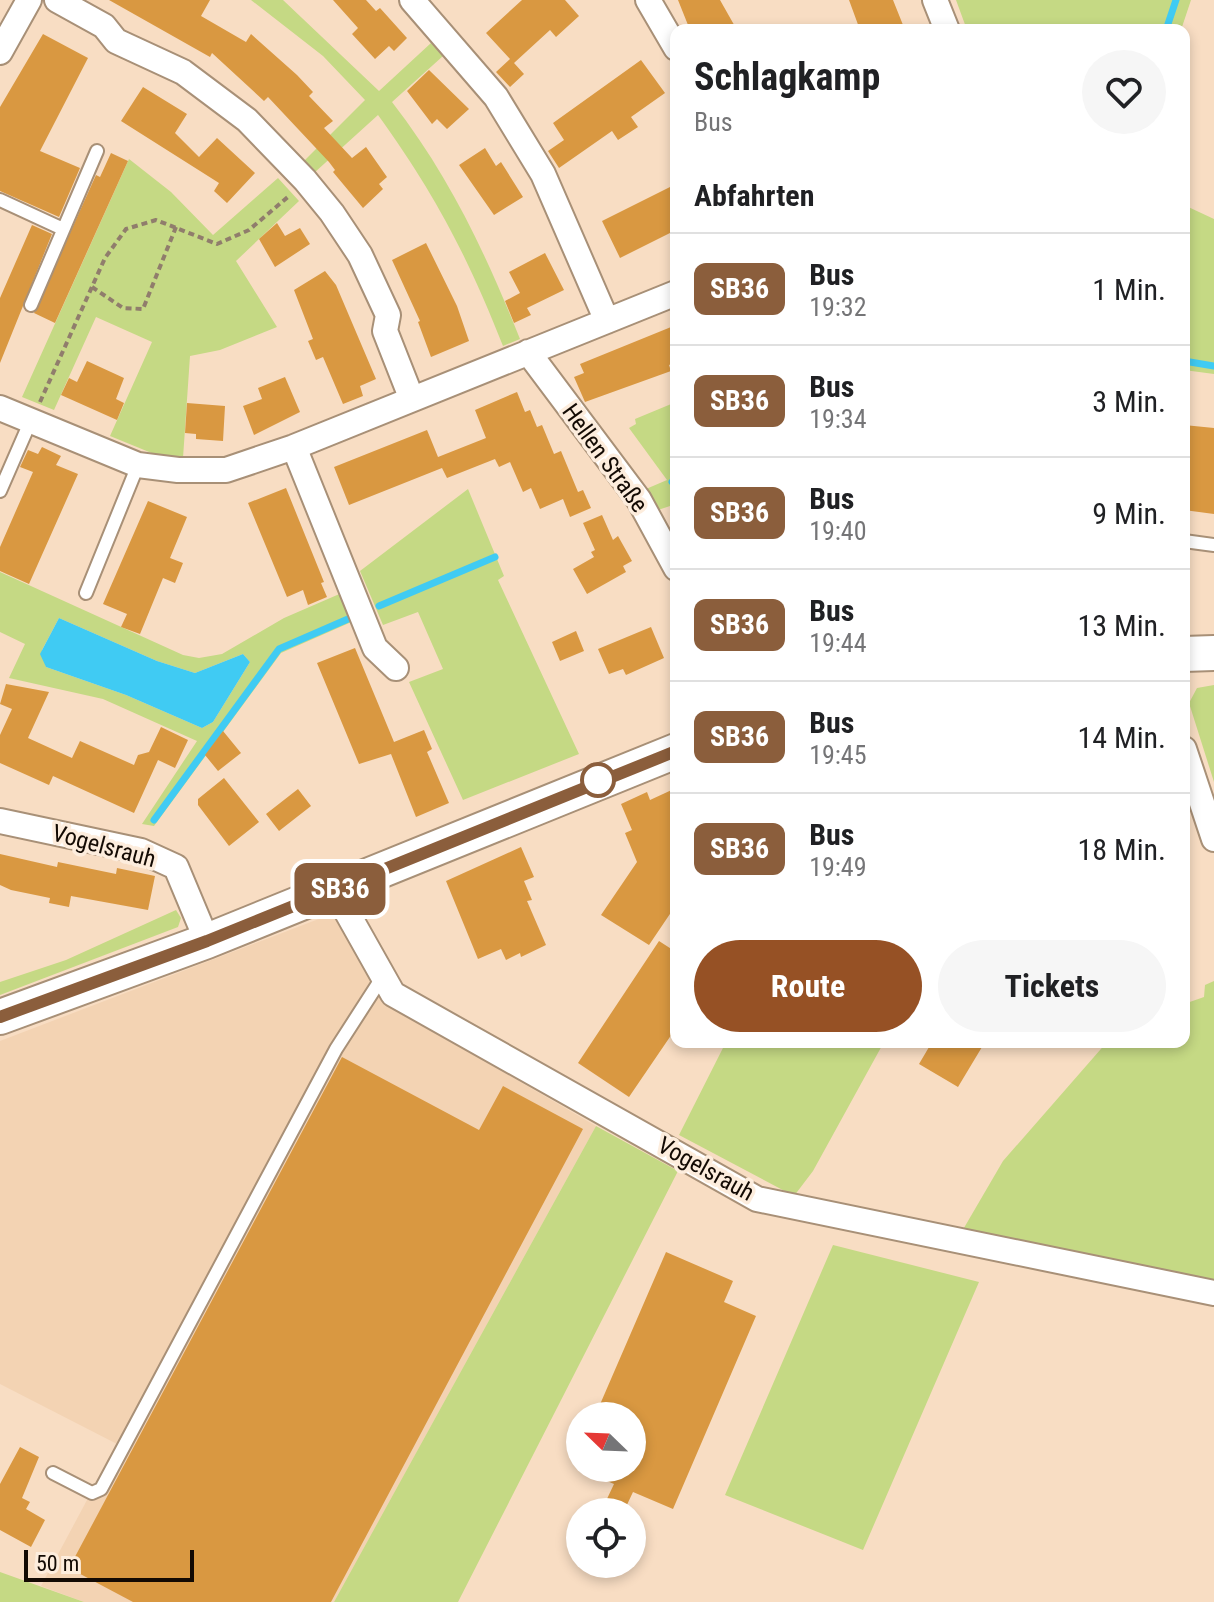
<!DOCTYPE html>
<html lang="de">
<head>
<meta charset="utf-8">
<style>
	body { margin:0; font-family:"Roboto Condensed",sans-serif; background:#f6f6f6; color:#202124; height:100vh; display:flex; flex-direction:column; font-size:30px; white-space:nowrap }
	* { box-sizing:border-box; margin:0 }
	p { font-size:26px; color:#757577 }
	.icon { flex:none; width:44px; height:44px; fill:none; stroke:currentColor; stroke-width:2; stroke-linecap:round; stroke-linejoin:round }
	.map { position:relative; flex:1; overflow:hidden }
	.side { position:absolute; left:670px; top:24px; width:520px; height:1024px; display:flex; flex-direction:column; background:#fff; border-radius:16px; box-shadow:0 4px 12px #0003 }
	.side>* { flex:none }
	.badge { padding:0 16px; border-radius:12px; font-size:28px; line-height:52px }
	.needle { width:52px; rotate:293deg }
	.controls { position:absolute; left:566px; top:1402px; display:grid; gap:16px }
	.controls a { display:grid; place-items:center; width:80px; height:80px; border-radius:50%; background:#fff; box-shadow:0 4px 12px #0003; font-size:40px }
	.scale { position:absolute; left:24px; bottom:20px; width:170px; box-sizing:border-box; padding-left:8px; border:4px solid #130a03; border-top:0; font-size:22px; line-height:28px; white-space:nowrap; color:#130a03; -webkit-text-stroke:6px #fdeddd; paint-order:stroke }
	.map>.badge { position:absolute; translate:-50% -50%; box-shadow:0 0 0 4px #fff }
	h2 { padding:0 24px; font-size:30px; line-height:72px }
	.round { display:grid; place-items:center; flex:none; width:84px; height:84px; border-radius:42px; background:#f6f6f6 }
	.head { display:flex; align-items:center; justify-content:space-between; height:136px; padding:0 24px }
	h1 { font-size:38px; font-weight:700; line-height:60px }
	.primary-button { display:flex; gap:16px; margin-top:auto; padding:16px 24px }
	.primary-button a { flex:1; height:92px; border-radius:48px; background:#965125; color:#fff; font-size:32px; font-weight:700; line-height:92px; text-align:center }
	.primary-button a+a { background:#f6f6f6; color:#202124 }
	ul { padding:0; list-style:none }
	li { display:flex; align-items:center; gap:24px; height:112px; padding:0 24px; border-top:2px solid #e0e0e0 }
	li div { flex:1 }
	li b { display:block; font-size:30px }
	li em { font-style:normal }
	li .badge { min-width:88px; font-weight:700; text-align:center }
	.map>svg:first-child { display:block }
</style>
</head>
<body>
<div class="map">
<svg width="1214" height="1602" viewBox="0 0 1214 1602">
	<rect width="100%" height="100%" fill="#f8ddc3"/>
	<!-- built -->
	<path fill="#f3d3b3" d="M337,912L387,1004L596,1126L334,1602H84L41,1586L117,1444L0,1384V1041Z"/>
	<!-- green -->
	<path fill="#c5d984" fill-rule="evenodd" d="M251,0H283L379,91L431,43L443,56L392,102C450,177 485,252 520,339L503,346C467,255 435,194 378,115L314,173L304,161L365,100L323,56Z
		M956,0H1191L1181,30H967Z
		M129,159L171,192L213,235L278,178L299,201L236,261L277,327L220,350L190,356L183,458L154,454L110,436L152,342L96,317L54,410L22,397Z
		M1184,205L1214,219V374L1184,370Z
		M676,402V504L658,510L646,489L667,480L629,428L636,424L635,419Z
		M468,489L504,576L498,580L579,754L463,800L409,682L443,669L418,612L383,625L360,571Z
		M0,572L183,655L199,658L222,654L284,618L344,592L356,620L281,653L154,826L142,824L197,741L103,699L9,678L25,644L0,632ZM59,618L157,661L195,673L243,654L250,662L213,722L202,728L126,695L46,667L42,650Z
		M1214,685V782L1189,703L1197,688Z
		M176,910L181,918L178,927L0,995V982L66,960Z
		M1214,981V1285L961,1233L1003,1161L1107,1042H1184V1004L1204,997L1205,985Z
		M726,1042H884L813,1171L794,1196L679,1135Z
		M596,1126L678,1171L458,1602H334Z
		M833,1245L979,1282L863,1550L725,1495Z
		M0,1572L84,1602H0Z"/>
	<!-- water -->
	<path fill="#40cbf3" d="M59,618L157,661L195,673L243,654L250,662L213,722L202,728L126,695L46,667L40,654Z"/>
	<g fill="none" stroke-linecap="round" stroke-linejoin="round">
		<!-- stream -->
		<path stroke="#40cbf3" stroke-width="7" d="M1166,30L1176,0
			M1184,361L1214,366
			M672,482L676,480
			M379,606L495,557
			M154,820L279,649L348,619"/>
	</g>
	<!-- building -->
	<path fill="#d99841" d="M109,0H210L201,16L246,42L251,34L297,75L313,92L309,96L333,121L324,128L352,158L366,147L387,177L379,184L383,189L363,208L333,172L335,170L329,162L268,97L264,101L212,53L210,57Z
		M333,0H366L376,11L380,8L407,38L394,51L389,46L375,59L352,34L358,28Z
		M522,0H565L579,16L556,37L550,30L514,63L524,74L510,87L496,72L510,59L486,33Z
		M678,0H720L737,30H690Z
		M849,0H893L905,30H860Z
		M43,34L88,58L40,151L80,168L59,217L0,191V107Z
		M641,60L665,93L631,117L638,127L618,140L612,131L559,168L548,151L564,140L553,123Z
		M429,70L469,109L447,129L437,119L432,124L407,91Z
		M143,87L187,114L175,133L199,157L217,138L255,173L227,203L214,191L219,183L121,121Z
		M485,148L496,166L501,162L523,197L494,215L459,165Z
		M111,153L128,161L55,323L34,313L96,175L100,177Z
		M676,184V230L620,258L602,221Z
		M277,223L285,236L300,228L310,244L275,267L259,239Z
		M32,225L52,234L0,363V298Z
		M426,243L457,306L469,341L431,357L418,322L420,321L392,260Z
		M545,253L564,290L527,308L531,315L514,323L505,301L520,293L509,272Z
		M325,271L336,285L376,379L360,386L363,396L343,404L323,357L316,360L308,341L313,339L294,290Z
		M676,325V362L669,365L671,371L585,402L574,377L584,373L580,364Z
		M87,361L124,378L116,399L124,403L117,420L61,395L69,378L77,382Z
		M285,377L300,412L254,435L243,406L262,399L258,388Z
		M517,392L525,412L530,410L537,427L542,425L554,454L561,451L578,492L583,490L591,508L570,517L563,499L540,509L531,488L523,492L510,462L499,467L495,459L447,478L442,468L349,505L334,467L427,430L438,457L486,438L475,410Z
		M187,403L225,406L223,441L196,439V434L185,433Z
		M1184,425L1214,428V514L1184,510Z
		M42,447L61,456L56,465L78,474L29,584L0,571V547L33,472L20,467L28,450L38,454Z
		M286,488L324,582L321,583L327,597L308,605L303,590L287,597L248,503Z
		M148,501L187,517L170,558L183,563L175,583L163,578L140,634L121,627L127,614L103,604Z
		M602,515L613,540L618,536L632,561L623,566L626,572L587,594L573,569L594,557L591,552L595,550L583,523Z
		M651,627L664,658L626,675L623,669L609,674L598,649Z
		M576,631L584,651L560,661L552,642Z
		M355,648L394,742L424,730L432,749L427,752L449,803L416,817L391,754L359,764L317,663Z
		M6,684L49,692L28,738L72,758L80,741L134,765L138,755L149,752L161,727L188,740L175,768L158,760L134,813L53,776L49,785L0,763V735L12,709L0,704Z
		M223,731L241,753L218,771L205,755Z
		M224,778L259,822L229,846L198,805V799Z
		M676,788V905L649,945L601,915L637,862L625,833L632,830L621,804L647,792L650,800Z
		M298,789L311,806L279,831L266,814Z
		M521,847L534,877L524,881L532,900L527,901L546,945L521,957L520,953L506,960L501,949L478,959L446,881Z
		M0,854L57,867L58,862L116,874L117,868L155,876L148,910L71,896L69,907L49,903L50,898L11,890L0,885Z
		M659,941L676,952V1028L629,1097L578,1063Z
		M932,1042H985L958,1087L919,1064Z
		M342,1057L479,1130L503,1086L583,1129L331,1602H133L69,1568Z
		M666,1252L733,1281L724,1302L756,1316L673,1509L633,1492L625,1509L606,1501L614,1484L577,1468H632V1416H595Z
		M20,1447L39,1457L22,1498L30,1502L26,1509L45,1520L31,1547L0,1530V1484Z"/>
	<g fill="none" stroke-linecap="round" stroke-linejoin="round">
		<!-- lane casing -->
		<g stroke="#a89077" stroke-width="16">
			<path id="lane" d="M0,200L63,229
				M31,305L97,151
				M0,491L31,420
				M1184,541L1214,545
				M86,593L138,465
				M53,1473L92,1493L101,1489L336,1049L383,976"/>
		</g>
		<!-- street casing -->
		<g stroke="#a89077" stroke-width="28">
			<path id="street" d="M57,0L104,26L116,41L183,72L247,120L305,180L332,213L360,255L388,315L385,331L411,397
				M412,0L496,97L543,174L607,321
				M648,0L676,48
				M935,0L947,30
				M0,52L29,0
				M528,352L639,500L676,568
				M0,408L138,465L178,470H226L294,447L676,293
				M294,447L375,648L396,668
				M1184,749L1214,839
				M0,821L141,851L176,867L207,941
				M335,891L393,994L757,1199L1214,1293"/>
		</g>
		<!-- secondary casing -->
		<g stroke="#a89077" stroke-width="38">
			<path id="secondary" d="M1184,654L1214,653
				M0,1017L207,941L676,751"/>
		</g>
		<!-- path -->
		<path stroke="#907d6c" stroke-width="4" stroke-dasharray="6 4" stroke-linecap="butt" d="M92,287L123,308L143,309L176,227
			M40,402L105,258L126,229L156,220L217,244L249,230L289,196"/>
		<!-- lane -->
		<use href="#lane" stroke="#fff" stroke-width="12"/>
		<!-- street -->
		<use href="#street" stroke="#fff" stroke-width="24"/>
		<!-- secondary -->
		<use href="#secondary" stroke="#fff" stroke-width="34"/>
	</g>
	<g fill="none" stroke-linecap="round" stroke-linejoin="round">
		<!-- line casing -->
		<g stroke="#fff" stroke-width="18">
			<path id="line" d="M0,1017L207,941L676,751"/>
		</g>
		<!-- line -->
		<use href="#line" stroke="#8b5e3c" stroke-width="12"/>
	</g>
	<!-- markers -->
	<circle fill="#fff" stroke="#8b5e3c" stroke-width="4" cx="598" cy="780" r="16"/>
	<g text-anchor="middle" stroke-width="7" stroke-linejoin="round" paint-order="stroke">
		<!-- street labels -->
		<g font-size="24" fill="#130a03" stroke="#fdeddd">
			<text transform="translate(605 458) rotate(54)" y="8">Hellen Straße</text>
			<text transform="translate(104 846) rotate(15)" y="8">Vogelsrauh</text>
			<text transform="translate(706 1169) rotate(29)" y="8">Vogelsrauh</text>
		</g>
	</g>
</svg>
<div class="controls">
<a><svg class="needle" viewBox="-14 -14 28 28"><path d="M0-13l5 13h-10z" fill="#e53935"/><path d="M0 13l5-13h-10z" fill="#757577"/></svg></a>
<a><svg class="icon" aria-label="locate" viewBox="0 0 24 24"><circle cx="12" cy="12" r="6"/><path d="M12 2v4M12 18v4M2 12h4M18 12h4"/></svg></a>
</div>
<div class="scale">50 m</div>
<b class="badge" style="left:340px;top:889px;background:#8b5e3c;color:#fff">SB36</b>
<section class="side">
<div class="head"><div><h1>Schlagkamp</h1><p>Bus</p></div><a class="round"><svg class="icon" aria-label="heart" viewBox="0 0 24 24"><path d="M12 20l-8-8c-3-5 5-10 8-4 3-6 11-1 8 4z"/></svg></a></div>
<h2>Abfahrten</h2>
<ul>
<li><span class="badge" style="background:#8b5e3c;color:#fff">SB36</span><div><b>Bus</b><p>19:32</p></div><em>1 Min.</em></li>
<li><span class="badge" style="background:#8b5e3c;color:#fff">SB36</span><div><b>Bus</b><p>19:34</p></div><em>3 Min.</em></li>
<li><span class="badge" style="background:#8b5e3c;color:#fff">SB36</span><div><b>Bus</b><p>19:40</p></div><em>9 Min.</em></li>
<li><span class="badge" style="background:#8b5e3c;color:#fff">SB36</span><div><b>Bus</b><p>19:44</p></div><em>13 Min.</em></li>
<li><span class="badge" style="background:#8b5e3c;color:#fff">SB36</span><div><b>Bus</b><p>19:45</p></div><em>14 Min.</em></li>
<li><span class="badge" style="background:#8b5e3c;color:#fff">SB36</span><div><b>Bus</b><p>19:49</p></div><em>18 Min.</em></li>
</ul>
<div class="primary-button"><a>Route</a><a>Tickets</a></div>
</section>
</div>
</body>
</html>
